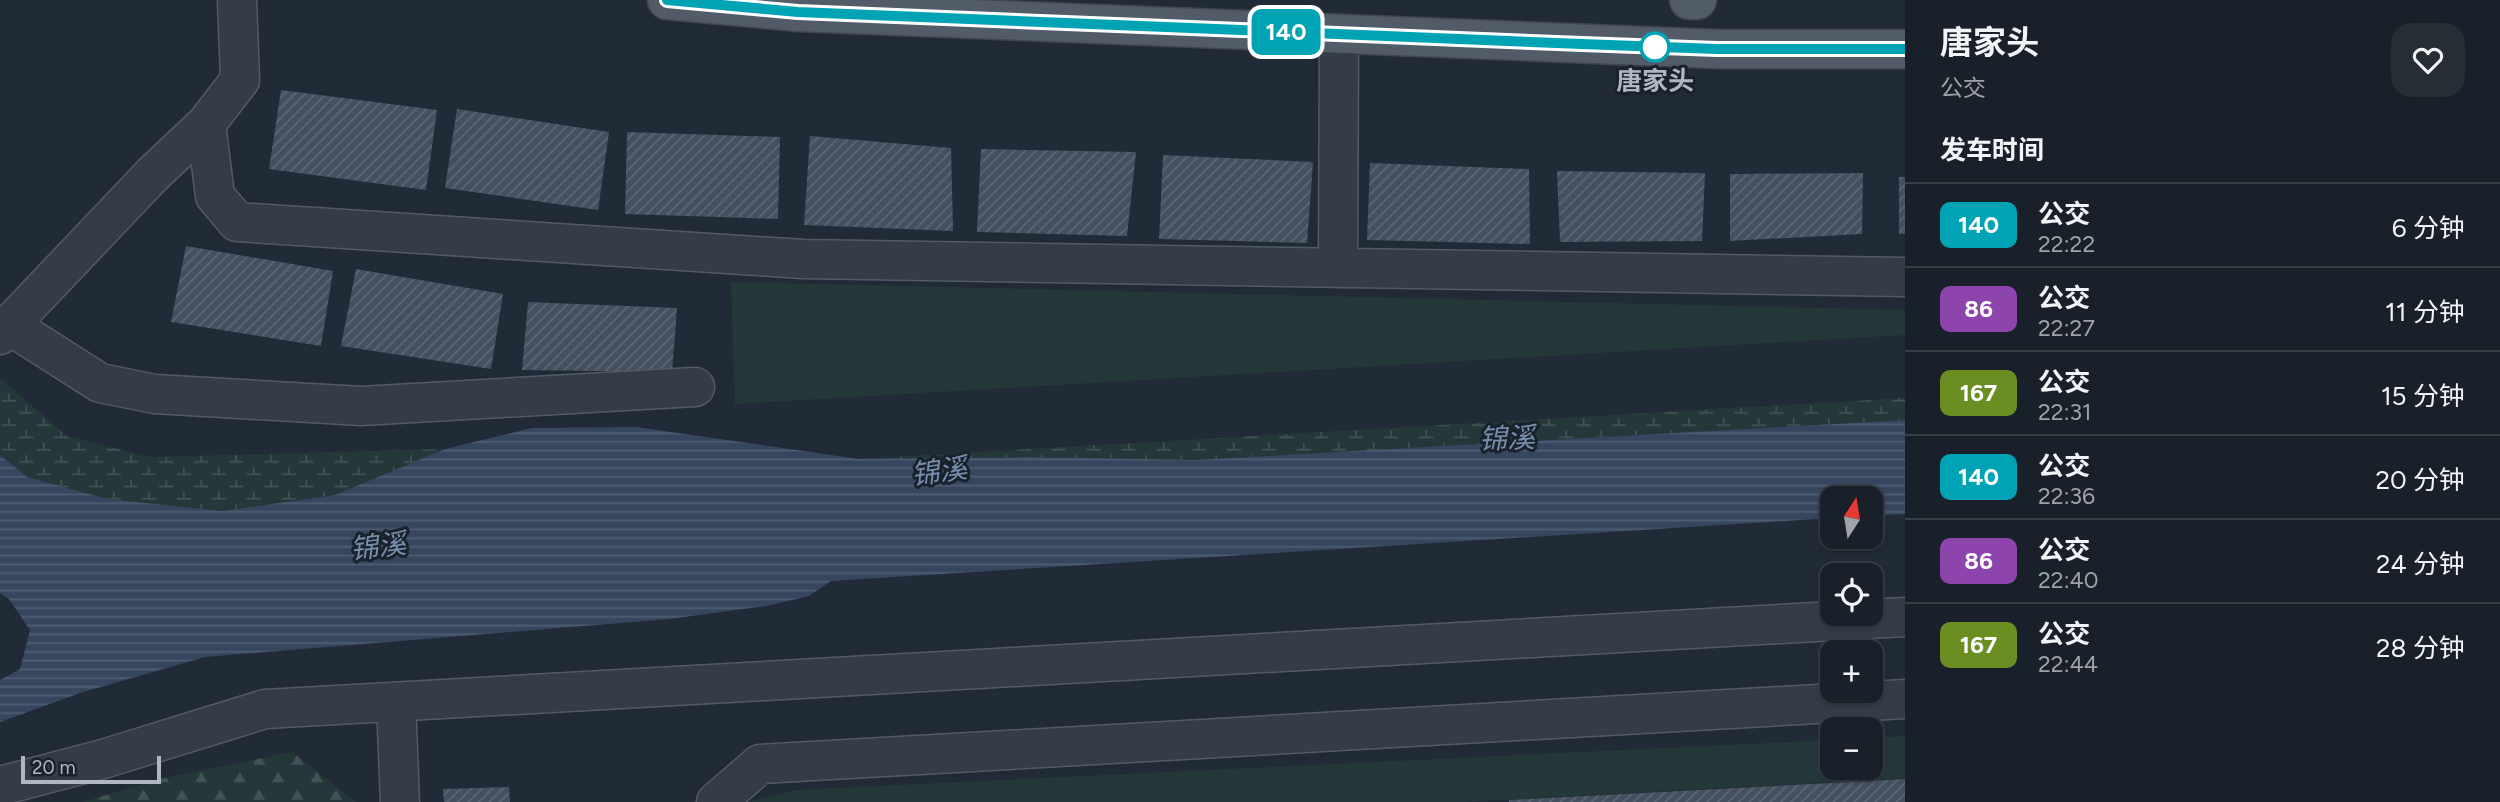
<!DOCTYPE html>
<html lang="zh">
<head>
<meta charset="utf-8">
<style>
	body { margin:0; font-family:Figtree,"Noto Sans SC",sans-serif; background:#262d35; color:#f1f3f6; height:100vh; display:flex; flex-direction:column; font-size:26px; white-space:nowrap }
	* { box-sizing:border-box; margin:0 }
	p { font-size:23px; color:#9fa3a8 }
	.icon { flex:none; width:38px; height:38px; fill:none; stroke:currentColor; stroke-width:2; stroke-linecap:round; stroke-linejoin:round }
	.map { position:relative; flex:1; overflow:hidden }
	.sheet { display:flex; flex-direction:column; background:#192029; width:595px }
	.sheet>* { flex:none }
	.badge { padding:0 14px; border-radius:10px; font-size:24px; line-height:46px }
	.needle { width:46px; rotate:12deg }
	.buttons { position:absolute; left:1820px; top:486px; display:grid; gap:14px }
	.buttons a { display:grid; place-items:center; width:63px; height:63px; border-radius:14px; background:#192029; box-shadow:0 2px 5px #0004,0 0 0 2px #373e46; font-size:35px }
	.scale { position:absolute; left:21px; bottom:18px; width:140px; box-sizing:border-box; padding-left:7px; border:4px solid #afb7c4; border-top:0; font-size:19px; line-height:24px; white-space:nowrap; color:#afb7c4; -webkit-text-stroke:5px #1a222c; paint-order:stroke }
	.map>.badge { position:absolute; translate:-50% -50%; box-shadow:0 0 0 4px #fff }
	h2 { padding:0 35px; font-size:26px; line-height:63px }
	.round { display:grid; place-items:center; flex:none; width:74px; height:74px; border-radius:21px; background:#262d35 }
	.head { display:flex; align-items:center; justify-content:space-between; height:119px; padding:0 35px }
	h1 { font-size:33px; font-weight:700; line-height:52px }
	ul { padding:0; list-style:none }
	li { display:flex; align-items:center; gap:21px; height:84px; padding:0 35px; border-top:2px solid #373e46 }
	li div { flex:1 }
	li b { display:block; font-size:26px }
	li em { font-style:normal }
	li .badge { min-width:77px; font-weight:700; text-align:center }
	main { display:flex; flex:1; min-height:0 }
	.map>svg:first-child { display:block }
</style>
</head>
<body>
<main>
<div class="map">
<svg width="1905" height="802" viewBox="0 0 1905 802">
	<defs>
		<pattern id="forest-firs" width="22" height="20" patternUnits="userSpaceOnUse" patternTransform="scale(1.75)"><rect width="22" height="20" fill="#243839"/><path d="M5 1l3.5 6h-7zM16 11l3.5 6h-7z" fill="#415354"/></pattern>
		<pattern id="wetland-marsh" width="20" height="14" patternUnits="userSpaceOnUse" patternTransform="scale(1.75)"><rect width="20" height="14" fill="#243839"/><path d="M1 5h8M5 5V1M11 12h8M15 12V8" fill="none" stroke="#415354"/></pattern>
		<pattern id="water-rules" width="6" height="5" patternUnits="userSpaceOnUse" patternTransform="scale(1.75)"><rect width="6" height="5" fill="#35465e"/><path d="M0 2.5h6" fill="none" stroke="#505e73"/></pattern>
		<pattern id="building-hatch" width="6" height="6" patternUnits="userSpaceOnUse" patternTransform="scale(1.75)"><rect width="6" height="6" fill="#44505f"/><path d="M-1 1l2-2M0 6l6-6M5 7l2-2" fill="none" stroke="#5c6774"/></pattern>
	</defs>
	<rect width="100%" height="100%" fill="#212b37"/>
	<!-- green -->
	<path fill="#243839" d="M731,282L1905,310V335L735,404Z
		M1905,736V778L1462,802H747L795,790L1832,740V768H1871V738Z"/>
	<!-- forest -->
	<path fill="url(#forest-firs)" d="M292,752L356,802H83L160,779Z"/>
	<!-- wetland -->
	<path fill="url(#wetland-marsh)" d="M0,378L67,436L150,457L445,449L335,495L222,511L108,499L27,477L0,455Z
		M1905,398V420L1195,460L1030,457L859,459Z"/>
	<!-- water -->
	<path fill="url(#water-rules)" d="M1905,420V514L1871,516V499H1832V518L831,581L809,596L766,606L669,619L205,657L80,693L0,722V680L20,669L30,630L9,599L0,593V455L27,477L108,499L222,511L335,495L445,449L532,428L636,427L859,459L1030,457L1195,460Z"/>
	<!-- building -->
	<path fill="url(#building-hatch)" d="M281,90L437,110L426,190L269,169Z
		M457,109L609,132L598,210L445,188Z
		M627,132L780,137L778,219L625,214Z
		M810,136L951,148L953,231L804,225Z
		M981,149L1136,152L1127,236L977,232Z
		M1163,155L1313,162L1307,243L1159,239Z
		M1370,163L1529,169L1530,244L1367,240Z
		M1557,171L1705,173L1702,241L1560,242Z
		M1863,173L1862,234L1730,241V174Z
		M1899,177H1905V234H1899Z
		M186,246L333,271L321,346L171,322Z
		M356,269L503,294L491,369L341,346Z
		M528,302L677,308L672,372L522,370Z
		M1905,779V802H1509V800Z
		M509,787L510,802H444L443,789Z"/>
	<g fill="none" stroke-linecap="round" stroke-linejoin="round">
		<!-- minor casing -->
		<g stroke="#525a65" stroke-width="41">
			<path id="minor" d="M206,124L215,196L237,222L803,259L1905,277
				M1338,268L1339,34
				M9,325L100,383L155,394L361,406L695,387
				M0,335L152,175L206,124L240,80L237,0
				M396,702L400,802
				M0,786L103,759L265,709L1905,617
				M716,802L760,764L1905,699"/>
		</g>
		<!-- major casing -->
		<g stroke="#3e4651" stroke-width="41">
			<path id="major" d="M667,0L798,12L1717,49H1905
				M1689,0H1697"/>
		</g>
		<!-- minor -->
		<use href="#minor" stroke="#343c48" stroke-width="38"/>
		<!-- major -->
		<use href="#major" stroke="#525b68" stroke-width="38"/>
	</g>
	<g fill="none" stroke-linecap="round" stroke-linejoin="round">
		<!-- line casing -->
		<g stroke="#fff" stroke-width="16">
			<path id="line" d="M667,0L798,12L1582,44L1717,49H1905"/>
		</g>
		<!-- line -->
		<use href="#line" stroke="#00a3b4" stroke-width="10"/>
	</g>
	<!-- markers -->
	<circle fill="#fff" stroke="#00a3b4" stroke-width="3.5" cx="1655" cy="47" r="14"/>
	<g text-anchor="middle" stroke-width="6" stroke-linejoin="round" paint-order="stroke">
		<!-- stop labels -->
		<g font-size="26" font-weight="bold" fill="#afb7c4" stroke="#1a222c">
			<text x="1655" y="90">唐家头</text>
		</g>
		<!-- water labels -->
		<g font-size="28" font-style="italic" fill="#778eac" stroke="#1a222c">
			<text transform="translate(1507 438) rotate(-2)" y="10">锦溪</text>
			<text transform="translate(939 471) rotate(-8)" y="10">锦溪</text>
			<text transform="translate(378 546) rotate(-7)" y="10">锦溪</text>
		</g>
	</g>
</svg>
<div class="buttons">
<a><svg class="needle" viewBox="-14 -14 28 28"><path d="M0-13l5 13h-10z" fill="#e53935"/><path d="M0 13l5-13h-10z" fill="#9fa3a8"/></svg></a>
<a><svg class="icon" aria-label="locate" viewBox="0 0 24 24"><circle cx="12" cy="12" r="6"/><path d="M12 2v4M12 18v4M2 12h4M18 12h4"/></svg></a>
<a>+</a>
<a>−</a>
</div>
<div class="scale">20 m</div>
<b class="badge" style="left:1286px;top:32px;background:#00a3b4;color:#fff">140</b>
</div>
<section class="sheet">
<div class="head"><div><h1>唐家头</h1><p>公交</p></div><a class="round"><svg class="icon" aria-label="heart" viewBox="0 0 24 24"><path d="M12 20l-8-8c-3-5 5-10 8-4 3-6 11-1 8 4z"/></svg></a></div>
<h2>发车时间</h2>
<ul>
<li><span class="badge" style="background:#00a3b4;color:#fff">140</span><div><b>公交</b><p>22:22</p></div><em>6 分钟</em></li>
<li><span class="badge" style="background:#8e44ad;color:#fff">86</span><div><b>公交</b><p>22:27</p></div><em>11 分钟</em></li>
<li><span class="badge" style="background:#6b8e23;color:#fff">167</span><div><b>公交</b><p>22:31</p></div><em>15 分钟</em></li>
<li><span class="badge" style="background:#00a3b4;color:#fff">140</span><div><b>公交</b><p>22:36</p></div><em>20 分钟</em></li>
<li><span class="badge" style="background:#8e44ad;color:#fff">86</span><div><b>公交</b><p>22:40</p></div><em>24 分钟</em></li>
<li><span class="badge" style="background:#6b8e23;color:#fff">167</span><div><b>公交</b><p>22:44</p></div><em>28 分钟</em></li>
</ul>
</section>
</main>
</body>
</html>
